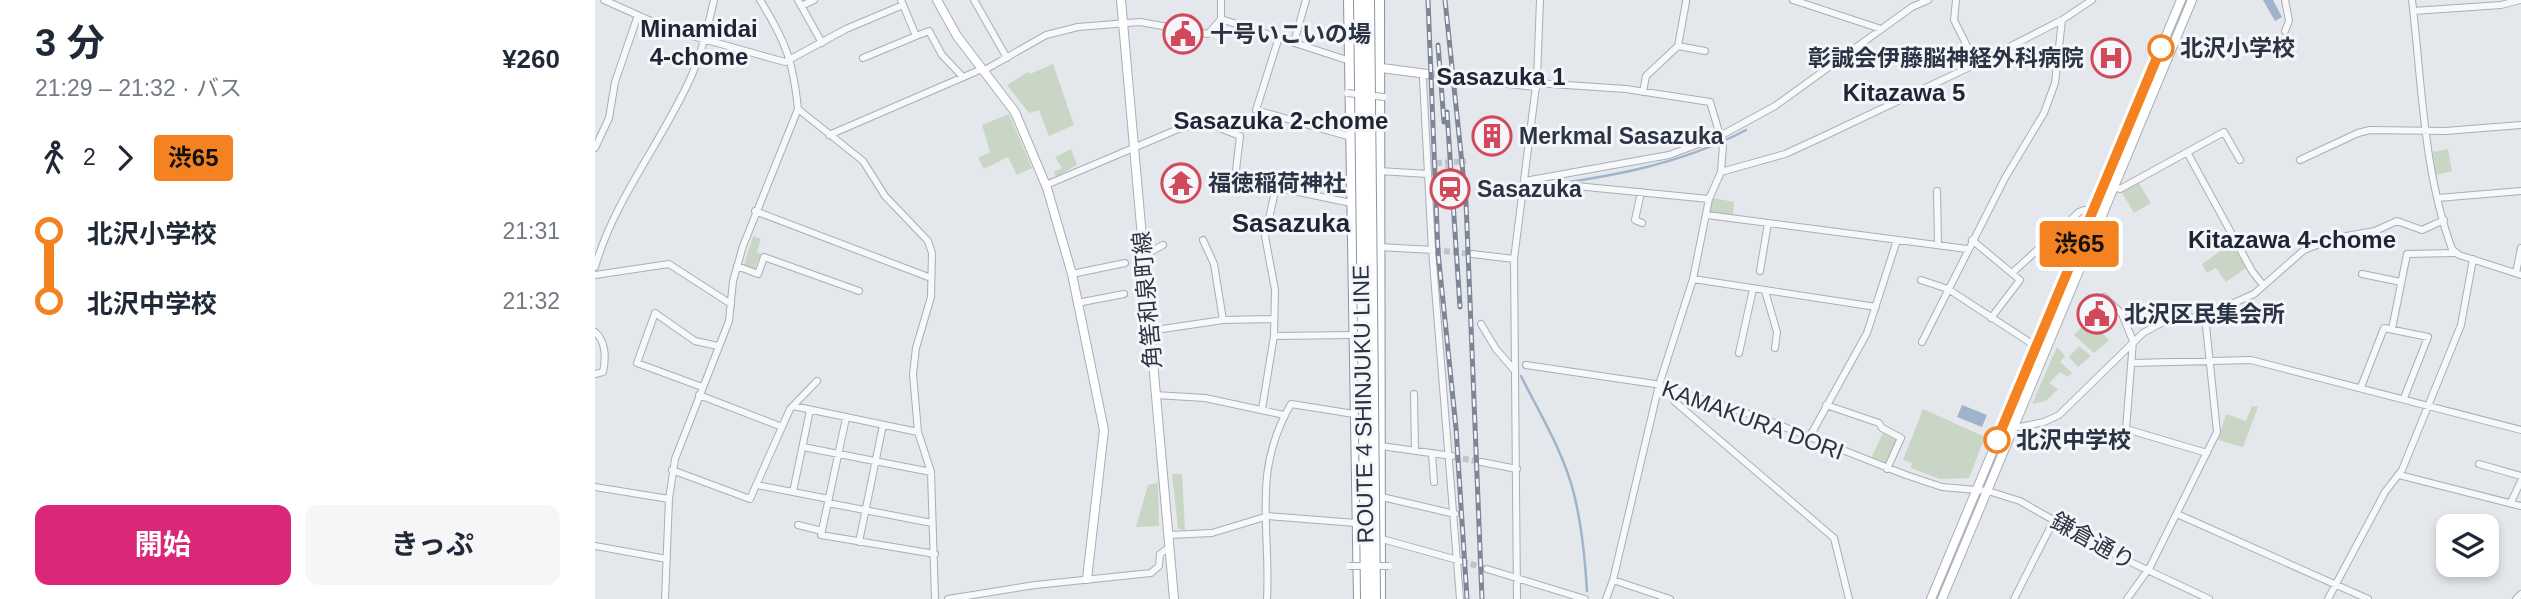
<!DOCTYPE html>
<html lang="ja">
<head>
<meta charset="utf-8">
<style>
	body { margin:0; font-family:Arial,"Noto Sans JP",sans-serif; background:#f6f6f7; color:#1f2937; height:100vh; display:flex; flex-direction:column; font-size:26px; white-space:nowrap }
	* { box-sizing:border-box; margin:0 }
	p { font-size:23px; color:#747a83 }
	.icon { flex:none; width:38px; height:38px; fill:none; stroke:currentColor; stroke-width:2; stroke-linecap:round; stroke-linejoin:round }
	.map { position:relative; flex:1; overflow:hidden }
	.panel { display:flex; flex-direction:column; background:#fff; width:595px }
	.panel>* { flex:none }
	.badge { padding:0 14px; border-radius:5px; font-size:24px; line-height:46px }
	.buttons { position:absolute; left:1841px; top:514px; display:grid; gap:14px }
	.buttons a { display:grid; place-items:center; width:63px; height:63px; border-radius:14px; background:#fff; box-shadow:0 4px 10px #0003; font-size:35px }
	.map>.badge { position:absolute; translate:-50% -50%; box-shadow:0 0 0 4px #fff }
	.legs { display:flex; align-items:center; gap:10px; height:77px; padding:0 35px; font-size:23px }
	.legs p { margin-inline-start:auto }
	.overview { display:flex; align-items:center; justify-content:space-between; height:119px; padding:0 35px }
	h1 { font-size:38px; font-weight:700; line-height:52px }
	.button { display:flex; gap:14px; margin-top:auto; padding:14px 35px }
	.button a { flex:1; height:80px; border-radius:14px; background:#db2777; color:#fff; font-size:28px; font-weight:700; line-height:80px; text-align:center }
	.button a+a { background:#f6f6f7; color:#1f2937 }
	ul { padding:0 35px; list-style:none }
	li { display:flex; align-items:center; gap:24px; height:70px; font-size:26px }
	li i { display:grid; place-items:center; width:10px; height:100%; margin:0 9px; background:currentColor }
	li i::after { content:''; width:18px; height:18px; margin:-9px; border:5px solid; border-radius:50%; background:#fff }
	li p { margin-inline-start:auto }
	li:first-child i { background:linear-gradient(#0000 50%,currentColor 0) }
	li:last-child i { background:linear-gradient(currentColor 50%,#0000 0) }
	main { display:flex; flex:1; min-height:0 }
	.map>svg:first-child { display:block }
</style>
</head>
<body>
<main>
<section class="panel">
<div class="overview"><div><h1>3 分</h1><p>21:29 – 21:32 · バス</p></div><b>¥260</b></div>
<div class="legs"><svg class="icon" aria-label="walk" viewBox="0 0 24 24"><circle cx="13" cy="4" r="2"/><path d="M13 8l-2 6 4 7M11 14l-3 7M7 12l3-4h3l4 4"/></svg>2<svg class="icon" aria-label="forward" viewBox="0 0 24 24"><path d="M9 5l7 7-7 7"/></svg><b class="badge" style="background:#f58220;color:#111">渋65</b></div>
<ul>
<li><i style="color:#f58220"></i><b>北沢小学校</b><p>21:31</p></li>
<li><i style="color:#f58220"></i><b>北沢中学校</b><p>21:32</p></li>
</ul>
<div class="button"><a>開始</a><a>きっぷ</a></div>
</section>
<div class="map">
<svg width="1926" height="599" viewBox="0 0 1926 599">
	<rect width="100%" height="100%" fill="#e4e7ec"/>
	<!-- green -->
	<path fill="#c9d6c5" d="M458,64L479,125L454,136L444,110L434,113L412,85L433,72L435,74Z
		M414,114L437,168L422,175L413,157L389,169L383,158L395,152L387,125Z
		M476,149L482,165L461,177L459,172L467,168L460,157Z
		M1853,149L1857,171L1841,175L1838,152Z
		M1542,180L1556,203L1539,213L1526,191Z
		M1118,198L1139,202L1138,215L1115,212Z
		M158,236L166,239L162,252L166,254L159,270L149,265Z
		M1637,243L1651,268L1631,282L1621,268L1612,273L1607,264Z
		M1494,319L1514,340L1499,353L1479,335Z
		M1484,346L1496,356L1483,367L1474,357Z
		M1462,347L1470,356L1465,362L1477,373L1473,377L1465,372L1454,383L1463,389L1451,401L1437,404Z
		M1657,406L1663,407L1648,447L1623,440L1631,414L1651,421Z
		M1328,409L1390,437L1374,478L1345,479L1316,468L1317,463L1308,460Z
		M1288,433L1302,441L1289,465L1275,460Z
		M577,474H587L590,530L583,529Z
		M563,483L564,526L541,527L553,485Z"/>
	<!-- water -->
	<path fill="#9fb4cc" d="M1668,0H1678L1687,17L1680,21Z
		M1367,405L1392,415L1387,427L1362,417Z"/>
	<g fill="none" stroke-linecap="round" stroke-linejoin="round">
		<!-- stream -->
		<path stroke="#9fb4cc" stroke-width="2.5" d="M928,189C1006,178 1081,167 1151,130
			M926,376C945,414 969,453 979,494C987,526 990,558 992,591"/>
		<!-- street-tunnel -->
		<path stroke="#bfc3cb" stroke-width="6" stroke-dasharray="6 3" stroke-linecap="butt" d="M853,162L854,186
			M832,164L871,161
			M840,250L877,254
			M859,457L886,462
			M867,561L892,569"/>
		<!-- secondary-tunnel -->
		<path stroke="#bfc3cb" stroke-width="8" stroke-dasharray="8 4" stroke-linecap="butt" d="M832,74L861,77"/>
		<!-- street casing -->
		<g stroke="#a9aeb7" stroke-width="8">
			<path id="street" d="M9,0L76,30L190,62L251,29L308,5
				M165,0C191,42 198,61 203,109L268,161L290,196L333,241L337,253L336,297L321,348L318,374L323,432L336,472L340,599
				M203,0L227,43
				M306,0L321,36L334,31L347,55L368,77
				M379,0L412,58
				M1198,0L1286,29
				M1361,0L1359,20L1381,64
				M1817,0C1827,83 1828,170 1857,249L1864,255L1926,275
				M206,6L219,0
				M1818,11L1906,5L1925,0
				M626,19V0
				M1690,31L1694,21L1690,0
				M684,37L661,110L756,137
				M699,42L711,0
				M1083,46L1110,51
				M268,58L321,36
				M388,71L451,35L483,27L545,22L613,34L626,19L755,61
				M828,79L837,250L865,599
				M941,83L1031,89L1115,102L1128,145L1126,172L1114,199L1098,279L1064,385L1018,580L1011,599
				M1048,92L1051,76L1083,46L1091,2
				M234,135L387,69
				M0,148L14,118L20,82L42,18
				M1592,152L1657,271L1668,285
				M1705,160L1763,133L1775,130L1850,131L1926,125
				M784,171L833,174
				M1126,172L1190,154L1227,137L1381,64L1467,20L1497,0
				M930,181L1074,155L1125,136L1180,106L1317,7L1333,0
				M451,185L588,127L617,125L645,136L640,179L756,203
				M1519,187L1525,189L1629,132L1645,160
				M1342,191L1343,245
				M1046,192L1040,220L1047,223
				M928,194L981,186L1114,199
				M1843,198L1926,191
				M160,211L336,278
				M1112,215L1372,249
				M608,240L619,264L628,320
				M1377,240L1425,280L1396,318
				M784,247L838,250
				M877,254L919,259
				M548,256L568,245
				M142,266L163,274L169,257L264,291
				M0,267C20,198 67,142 96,77C107,52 113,26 119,0
				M1165,271L1173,223
				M1417,273L1484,212L1489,210L1498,212
				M1921,273L1926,248
				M477,274L530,263
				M1767,274L1806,282
				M0,275L74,264L136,304
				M1098,279L1281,307
				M1326,280L1353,289L1442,347
				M1170,291L1182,332L1180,348
				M1509,297L1527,314L1538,341L1531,429L1612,453
				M482,303L529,294
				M886,324L901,349L920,371
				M1797,329L1812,254L1860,253
				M554,331L628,320L679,319
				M0,332C11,341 11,359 8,372L0,374
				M679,336L757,335
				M1327,342L1410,178L1449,113L1460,83L1467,20
				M1144,353L1158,289
				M1537,363L1656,360L1926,430
				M931,365L1060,384L1169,419L1311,475L1347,487L1393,491L1425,501L1512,551L1614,599
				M107,387L42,363L60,313L100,341L123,346
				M1766,387L1789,328L1833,337L1809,398
				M1080,391L1079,401L1239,538L1254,599
				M819,394L820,449
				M104,395L187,427
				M560,395L610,398L689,415
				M1231,405L1284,423L1287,428L1306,438L1292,469
				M198,406L323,432
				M667,409L679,336L680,290L670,236L681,187
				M251,418L226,535L340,554
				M1419,428L1449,422L1464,415L1548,333L1570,321L1610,316L1659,294L1709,250L1740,238L1780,231L1802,221L1827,230L1849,220
				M1214,438L1272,333L1302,240
				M786,446L857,456
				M208,447L336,472
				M837,453L839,482
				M886,462L922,469
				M1884,464L1926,476
				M77,470L155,499L195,409L222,381
				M1804,475L1926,506
				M162,485L234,499
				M0,487L74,499
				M198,492L215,410
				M787,497L860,514
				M1916,502L1926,481
				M233,503L337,523
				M1582,514L1773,599
				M203,525L227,531
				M574,535L617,533L673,516L761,523
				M787,539L866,561
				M264,542L288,425
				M0,546L72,559
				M892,569L990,599
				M1018,580L1075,599
				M70,599L74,499L80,459L134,321L138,281L148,246L203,109
				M353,599L440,585L556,573L564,566L565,554L575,547
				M672,599C676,527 656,473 696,404L759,414
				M922,599L919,259L942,78L945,0
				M1419,599L1459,520
				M1532,599L1555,567L1622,432L1610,316
				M1733,599L1790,492L1807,470L1866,325L1878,259
				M1921,599L1926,594"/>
		</g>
		<!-- secondary casing -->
		<g stroke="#a9aeb7" stroke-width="10">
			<path id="secondary" d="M342,0L362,36L420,112L452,188L477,274L509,430L492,579
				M526,0L579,599
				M779,67L832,74
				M861,77L941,86
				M1336,599L1586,0
				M1347,599L1597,0"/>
		</g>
		<!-- highway casing -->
		<g stroke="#8b94a3" stroke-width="12">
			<path id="highway" d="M754,0L764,599
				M784,0L785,599"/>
		</g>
		<!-- street -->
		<use href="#street" stroke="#f7f8fa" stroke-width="6"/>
		<!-- secondary -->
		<use href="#secondary" stroke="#fff" stroke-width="8"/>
		<!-- highway -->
		<use href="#highway" stroke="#fff" stroke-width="10"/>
		<!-- rail casing -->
		<g stroke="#7d8696" stroke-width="5">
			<path id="rail" d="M833,0L843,252L861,428L872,599
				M850,0L871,202L887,599
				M843,45L849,122
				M852,112L865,307"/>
		</g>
		<!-- rail -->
		<use href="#rail" stroke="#f4f6f9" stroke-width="2.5" stroke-dasharray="8" stroke-linecap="butt"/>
		<!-- street-bridge casing -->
		<g stroke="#a9aeb7" stroke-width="8" stroke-linecap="butt">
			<path id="street-bridge" d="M752,93L789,97
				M754,566H794"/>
		</g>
		<!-- highway-bridge casing -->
		<g stroke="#8b94a3" stroke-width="12" stroke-linecap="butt">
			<path id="highway-bridge" d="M764,0L771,599
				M774,0L780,599"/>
		</g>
		<!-- street-bridge -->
		<use href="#street-bridge" stroke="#f7f8fa" stroke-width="6"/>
		<!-- highway-bridge -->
		<use href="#highway-bridge" stroke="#fff" stroke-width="10"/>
	</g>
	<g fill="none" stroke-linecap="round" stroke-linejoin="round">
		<!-- line-1 casing -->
		<g stroke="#fff" stroke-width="16">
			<path id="line-1" d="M1402,440L1566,48"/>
		</g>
		<!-- line-1 -->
		<use href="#line-1" stroke="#f58220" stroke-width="10"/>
	</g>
	<!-- icons -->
	<defs>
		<g id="civic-ring" transform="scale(2.0125)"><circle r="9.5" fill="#f4f6f9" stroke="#d1495b" stroke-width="1.5"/><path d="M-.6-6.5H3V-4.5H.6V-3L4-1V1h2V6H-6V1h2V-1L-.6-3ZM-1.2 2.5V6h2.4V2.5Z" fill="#d1495b"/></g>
		<g id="hospital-ring" transform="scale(2.0125)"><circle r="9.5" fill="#f4f6f9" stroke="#d1495b" stroke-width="1.5"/><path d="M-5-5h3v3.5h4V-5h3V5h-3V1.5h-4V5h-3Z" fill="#d1495b"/></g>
		<g id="building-ring" transform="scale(2.0125)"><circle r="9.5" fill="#f4f6f9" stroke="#d1495b" stroke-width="1.5"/><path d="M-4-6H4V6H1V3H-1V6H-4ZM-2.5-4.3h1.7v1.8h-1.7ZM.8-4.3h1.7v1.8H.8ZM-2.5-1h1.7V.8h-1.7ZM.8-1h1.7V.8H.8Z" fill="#d1495b"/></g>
		<g id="temple-ring" transform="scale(2.0125)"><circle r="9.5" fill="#f4f6f9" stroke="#d1495b" stroke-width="1.5"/><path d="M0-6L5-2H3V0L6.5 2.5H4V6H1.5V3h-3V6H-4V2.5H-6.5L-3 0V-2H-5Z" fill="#d1495b"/></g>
		<g id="station-ring" transform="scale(2.0125)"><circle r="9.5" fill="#f4f6f9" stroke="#d1495b" stroke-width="1.5"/><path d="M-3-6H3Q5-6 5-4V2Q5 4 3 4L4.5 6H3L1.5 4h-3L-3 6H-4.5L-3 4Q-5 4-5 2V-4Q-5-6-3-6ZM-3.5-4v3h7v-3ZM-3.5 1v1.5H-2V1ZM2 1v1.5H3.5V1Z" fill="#d1495b"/></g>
	</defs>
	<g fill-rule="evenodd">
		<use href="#civic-ring" x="588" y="34"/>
		<use href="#hospital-ring" x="1516" y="58"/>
		<use href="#building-ring" x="897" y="136"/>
		<use href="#temple-ring" x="586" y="183"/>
		<use href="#station-ring" x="855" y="189"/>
		<use href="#civic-ring" x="1502" y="314"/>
	</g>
	<!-- markers -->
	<g fill="#fff" stroke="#f58220" stroke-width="3.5">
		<circle cx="1566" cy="48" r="12"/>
		<circle cx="1402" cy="440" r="12"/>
	</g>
	<g text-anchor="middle" stroke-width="6" stroke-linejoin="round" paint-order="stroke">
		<!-- poi labels -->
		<g font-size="23" font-weight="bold" fill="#2b3445" stroke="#f4f6f9" text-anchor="start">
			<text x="615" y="42">十号いこいの場</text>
			<text x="1489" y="66" text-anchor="end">彰誠会伊藤脳神経外科病院</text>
			<text x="924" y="144">Merkmal Sasazuka</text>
			<text x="613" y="191">福徳稲荷神社</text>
			<text x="882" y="197">Sasazuka</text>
			<text x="1529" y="322">北沢区民集会所</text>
		</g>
		<!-- stop labels -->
		<g font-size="23" font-weight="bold" fill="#2b3445" stroke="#f4f6f9" text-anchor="start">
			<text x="1585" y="56">北沢小学校</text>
			<text x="1421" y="448">北沢中学校</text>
		</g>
		<!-- street labels -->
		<g font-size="23" fill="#2b3445" stroke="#f4f6f9">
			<text transform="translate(552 300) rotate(-95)" y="8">角筈和泉町線</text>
			<text transform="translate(768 404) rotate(-91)" y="8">ROUTE 4 SHINJUKU LINE</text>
			<text transform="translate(1158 420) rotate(20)" y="8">KAMAKURA DORI</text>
			<text transform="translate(1498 541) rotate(29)" y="8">鎌倉通り</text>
		</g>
		<!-- neighbourhood labels -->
		<g font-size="24" font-weight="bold" fill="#1d2536" stroke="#f4f6f9">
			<text x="104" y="37">Minamidai<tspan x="104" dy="28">4-chome</tspan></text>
			<text x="906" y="85">Sasazuka 1</text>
			<text x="1309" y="101">Kitazawa 5</text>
			<text x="686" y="129">Sasazuka 2-chome</text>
			<text x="1697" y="248">Kitazawa 4-chome</text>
		</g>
		<!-- quarter labels -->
		<g font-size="26" font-weight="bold" fill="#1d2536" stroke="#f4f6f9">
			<text x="696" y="232">Sasazuka</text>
		</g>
	</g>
</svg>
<div class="buttons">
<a><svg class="icon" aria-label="layers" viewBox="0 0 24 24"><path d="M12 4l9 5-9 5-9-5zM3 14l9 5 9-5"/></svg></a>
</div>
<b class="badge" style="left:1484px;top:244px;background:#f58220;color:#111">渋65</b>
</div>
</main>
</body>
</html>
